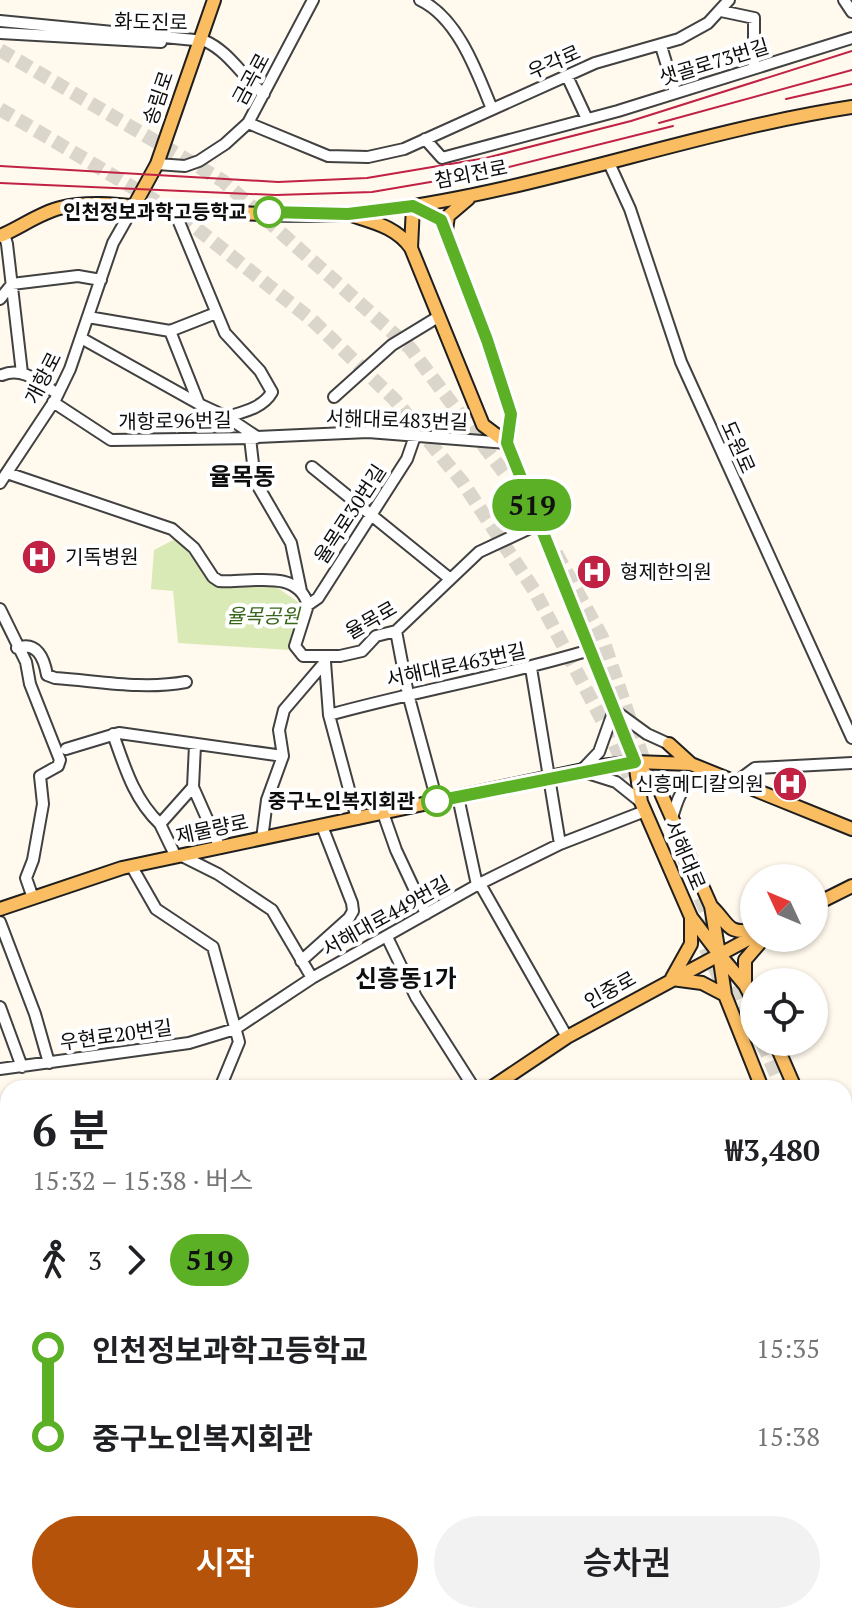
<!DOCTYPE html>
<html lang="ko">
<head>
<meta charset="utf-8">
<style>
	body { margin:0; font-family:"PT Serif","Noto Sans KR",serif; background:#f2f2f2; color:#202124; height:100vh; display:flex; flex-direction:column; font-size:30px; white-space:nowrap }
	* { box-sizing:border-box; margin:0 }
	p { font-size:26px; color:#757577 }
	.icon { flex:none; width:44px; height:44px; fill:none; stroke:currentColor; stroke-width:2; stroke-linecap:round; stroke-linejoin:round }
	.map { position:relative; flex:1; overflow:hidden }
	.panel { position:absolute; left:0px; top:1080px; width:852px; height:544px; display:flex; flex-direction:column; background:#fff; border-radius:24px 24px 0 0; box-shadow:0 2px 6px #0004 }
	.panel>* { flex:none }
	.badge { padding:0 16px; border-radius:26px; font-size:28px; line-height:52px }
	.needle { width:52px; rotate:314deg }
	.fabs { position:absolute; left:740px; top:864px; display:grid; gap:16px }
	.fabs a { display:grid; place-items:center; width:88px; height:88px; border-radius:50%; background:#fff; box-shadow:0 2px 6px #0004; font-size:40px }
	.map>.badge { position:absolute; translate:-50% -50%; box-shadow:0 0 0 4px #fff }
	.legs { display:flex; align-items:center; gap:12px; height:88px; padding:0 32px; font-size:26px }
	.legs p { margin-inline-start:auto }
	.headline { display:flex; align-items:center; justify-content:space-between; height:136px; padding:0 32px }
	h1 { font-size:44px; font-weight:600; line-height:60px }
	.button { display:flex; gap:16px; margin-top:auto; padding:16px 32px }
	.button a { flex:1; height:92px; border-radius:48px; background:#b45309; color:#fff; font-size:32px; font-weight:600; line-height:92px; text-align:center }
	.button a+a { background:#f2f2f2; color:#202124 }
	ul { padding:0 32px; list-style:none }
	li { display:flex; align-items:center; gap:28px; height:88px; font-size:30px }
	li i { display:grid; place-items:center; width:12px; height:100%; margin:0 10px; background:currentColor }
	li i::after { content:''; width:20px; height:20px; margin:-10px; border:6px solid; border-radius:50%; background:#fff }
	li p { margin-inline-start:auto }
	li:first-child i { background:linear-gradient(#0000 50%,currentColor 0) }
	li:last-child i { background:linear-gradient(currentColor 50%,#0000 0) }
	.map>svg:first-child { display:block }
</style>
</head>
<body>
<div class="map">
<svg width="852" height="1624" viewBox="0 0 852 1624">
	<rect width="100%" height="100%" fill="#fff9ee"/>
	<!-- green -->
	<path fill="#daeab7" d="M177,538L207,577L218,586L272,584L301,604L290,650L178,643L173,591L151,589L154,550Z"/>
	<!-- water -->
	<path fill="#b2e9f7" stroke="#37acd0" stroke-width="2" d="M0,1465L8,1488V1616H64L67,1624H0Z"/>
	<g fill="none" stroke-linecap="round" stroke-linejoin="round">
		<!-- highway-tunnel -->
		<path stroke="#dbd6cc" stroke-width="14" stroke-dasharray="14 7" stroke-linecap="butt" d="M0,50L223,181L410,348L530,507
			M0,109L181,216L312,320L395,400L463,483L534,590L613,741L640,800
			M556,553L602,637L648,773
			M684,859L713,928
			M697,929L723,986
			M728,966L754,1024
			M762,1042L782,1088"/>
		<!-- minor casing -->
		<g stroke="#414141" stroke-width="14">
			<path id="minor" d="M420,0C458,18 477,72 492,109
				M844,0L852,12
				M721,11L754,18V68
				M0,21L205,41C230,52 243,78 264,94
				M0,33L161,42
				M661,46L675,92
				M567,76L587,119
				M248,123L328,156L368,157L404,149L595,63L679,39L708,23L729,0
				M425,139L442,158L618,111L852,38
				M609,163L630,209L681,362L852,738
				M157,164L185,166L199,161L225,144L248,123L313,0
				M174,210L225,333L260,371L272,392C263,408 243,412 227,417
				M4,234L7,244L22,373
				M0,299L12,284L78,276L101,280
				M88,317L170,331L216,313
				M170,331L199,404
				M81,338L199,404L227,417L257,437L368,432L507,443
				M2,375C23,366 40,383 58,394
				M334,397L392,345L438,317
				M53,402L111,440L256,438
				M250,438L255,481L291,543L301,591
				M312,467L449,578
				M7,473L172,529L194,548L213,577L219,581C248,584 297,567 308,605L295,646L303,656H340L362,651L376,636L396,631L479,552L539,524
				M0,483L55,400L70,369L113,243L134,206
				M308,605L318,598L407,459L415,436
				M0,609L26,662L30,684L60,760L58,766L40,776L43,804L33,860L26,878L33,898
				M396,631L408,694L437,801
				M17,648C37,641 44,658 47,675L55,678C99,681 142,690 186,682
				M325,662L329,715L357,819
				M531,668L560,844
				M329,715C416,691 504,676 590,650
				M113,734C125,768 134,799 160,824L193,787
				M195,745L193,787L220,848
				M66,749L119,733L283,756
				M736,782L755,768L852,763
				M458,797L477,885
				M641,802L616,782L581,771L599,752L614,710L647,734L669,744
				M383,813L396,850L426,914
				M672,818C682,784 686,780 722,777
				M160,824L176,857
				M262,839L267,800L283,756L279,730L284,710L325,662L321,656
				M182,856L218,874L272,910L312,978
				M132,867L156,909L213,947L239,1042L220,1088
				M480,884L567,1037
				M0,922L35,1014L49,1063
				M387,937L416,997L474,1088
				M301,961L349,918L353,911L352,903L322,826
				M0,1007L22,1067
				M0,1069L189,1043L235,1029L312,978L477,885L560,844L645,811"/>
		</g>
		<!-- major casing -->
		<g stroke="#1f1f1f" stroke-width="16">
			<path id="major" d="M134,206L157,164L214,0
				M413,206L441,220L487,340L511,414L507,443L635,762L641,802L691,917L719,954L725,995L762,1088
				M413,206L411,248L483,425L507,443
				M354,216C376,223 397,228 411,248
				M446,230L448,216L468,199
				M0,236C20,228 39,213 60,208C97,199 137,208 175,210C241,213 321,219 386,210C544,189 695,131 852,107
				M669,744L691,764
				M635,762L660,791L711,906L719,954L745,985L754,1002
				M814,905L852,886
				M711,906C729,923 726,935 754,930
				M0,909L122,868L602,766L635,762L691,764L852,829
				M672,978L691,944V917
				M672,979L702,983L725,995
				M745,985V960L764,938
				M775,1042L795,1088
				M491,1088L567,1037L754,936
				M844,1203L852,1222
				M844,1285L852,1304
				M0,1288L8,1287"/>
		</g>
		<!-- highway casing -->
		<g stroke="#1f1f1f" stroke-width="18">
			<path id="highway" d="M844,1230L852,1249
				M844,1263L852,1282"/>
		</g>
		<!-- minor -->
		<use href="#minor" stroke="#fff" stroke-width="10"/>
		<!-- major -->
		<use href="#major" stroke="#fbbd62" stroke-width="12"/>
		<!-- highway -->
		<use href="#highway" stroke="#f78454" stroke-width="14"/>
		<!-- rail -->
		<path stroke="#c12244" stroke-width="2" d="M786,99L852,84
			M659,123L852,70
			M0,166L278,182L367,178L486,158L631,121L852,51
			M0,183L276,195L372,192L489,172L673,126
			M0,1309L8,1308
			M718,1616L721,1624"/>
	</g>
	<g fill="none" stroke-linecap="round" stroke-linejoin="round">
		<!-- line-1 casing -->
		<g stroke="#fff" stroke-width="18">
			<path id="line-1" d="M269,212L348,214L413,206L441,220L487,340L511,414L507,443L635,762L437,801"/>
		</g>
		<!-- line-1 -->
		<use href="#line-1" stroke="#5bb025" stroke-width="12"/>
	</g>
	<!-- icons -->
	<defs>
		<g id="hospital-disc" transform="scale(1.8)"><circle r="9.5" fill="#c12244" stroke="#fff"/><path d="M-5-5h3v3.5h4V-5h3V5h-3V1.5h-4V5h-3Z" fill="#fff"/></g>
	</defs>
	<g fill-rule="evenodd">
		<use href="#hospital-disc" x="39" y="557"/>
		<use href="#hospital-disc" x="594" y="572"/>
		<use href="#hospital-disc" x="790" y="784"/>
	</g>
	<!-- markers -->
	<g fill="#fff" stroke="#5bb025" stroke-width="4">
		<circle cx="269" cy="212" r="14"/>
		<circle cx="437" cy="801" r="14"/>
	</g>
	<g text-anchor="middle" stroke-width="8" stroke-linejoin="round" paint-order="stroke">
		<!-- street labels -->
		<g font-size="20" fill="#0e0e0e" stroke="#fff">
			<text transform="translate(151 22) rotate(1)" y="7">화도진로</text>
			<text transform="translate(554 62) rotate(-24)" y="7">우각로</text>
			<text transform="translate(714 62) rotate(-17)" y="7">샛골로73번길</text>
			<text transform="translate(251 79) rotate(-62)" y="7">금곡로</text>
			<text transform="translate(158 98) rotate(-71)" y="7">송림로</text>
			<text transform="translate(471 174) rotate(-11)" y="7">참외전로</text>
			<text transform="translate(43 378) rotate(-63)" y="7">개항로</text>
			<text transform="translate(397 420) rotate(2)" y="7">서해대로483번길</text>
			<text transform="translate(175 421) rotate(-1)" y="7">개항로96번길</text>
			<text transform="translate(738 447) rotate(66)" y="7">도원로</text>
			<text transform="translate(350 514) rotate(-57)" y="7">율목로30번길</text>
			<text transform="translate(371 620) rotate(-30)" y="7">율목로</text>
			<text transform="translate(456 665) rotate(-12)" y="7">서해대로463번길</text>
			<text transform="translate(212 829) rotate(-12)" y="7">제물량로</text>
			<text transform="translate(685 855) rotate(67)" y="7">서해대로</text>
			<text transform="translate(386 916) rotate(-29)" y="7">서해대로449번길</text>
			<text transform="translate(610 990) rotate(-29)" y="7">인중로</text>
			<text transform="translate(116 1035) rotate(-8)" y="7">우현로20번길</text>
		</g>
		<!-- stop labels -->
		<g font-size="20" font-weight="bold" fill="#0e0e0e" stroke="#fff" text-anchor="end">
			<text x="247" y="219">인천정보과학고등학교</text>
			<text x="415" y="808">중구노인복지회관</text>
		</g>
		<!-- poi labels -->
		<g font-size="20" fill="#0e0e0e" stroke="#fff" text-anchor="start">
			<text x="65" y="564">기독병원</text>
			<text x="620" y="579">형제한의원</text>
			<text x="764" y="791" text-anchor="end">신흥메디칼의원</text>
		</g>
		<!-- park labels -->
		<g font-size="20" font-style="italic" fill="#38671c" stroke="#fff">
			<text x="263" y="623">율목공원</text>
		</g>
		<!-- quarter labels -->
		<g font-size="24" font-weight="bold" fill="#0e0e0e" stroke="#fff">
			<text x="242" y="485">율목동</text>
			<text x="406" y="987">신흥동1가</text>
		</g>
	</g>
</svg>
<div class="fabs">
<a><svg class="needle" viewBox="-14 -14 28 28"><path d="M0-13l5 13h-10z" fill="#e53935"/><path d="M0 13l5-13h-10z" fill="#757577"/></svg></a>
<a><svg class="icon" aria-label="locate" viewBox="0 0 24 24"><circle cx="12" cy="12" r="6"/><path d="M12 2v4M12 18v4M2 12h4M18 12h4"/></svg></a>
</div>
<b class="badge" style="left:532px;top:505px;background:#5bb025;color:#111">519</b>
<section class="panel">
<div class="headline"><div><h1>6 분</h1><p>15:32 – 15:38 · 버스</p></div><b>₩3,480</b></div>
<div class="legs"><svg class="icon" aria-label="walk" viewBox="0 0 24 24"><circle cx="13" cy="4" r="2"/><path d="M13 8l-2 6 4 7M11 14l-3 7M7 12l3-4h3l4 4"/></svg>3<svg class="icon" aria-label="forward" viewBox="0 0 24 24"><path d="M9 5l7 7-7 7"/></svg><b class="badge" style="background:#5bb025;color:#111">519</b></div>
<ul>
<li><i style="color:#5bb025"></i><b>인천정보과학고등학교</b><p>15:35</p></li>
<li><i style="color:#5bb025"></i><b>중구노인복지회관</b><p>15:38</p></li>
</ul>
<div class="button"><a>시작</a><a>승차권</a></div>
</section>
</div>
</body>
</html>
